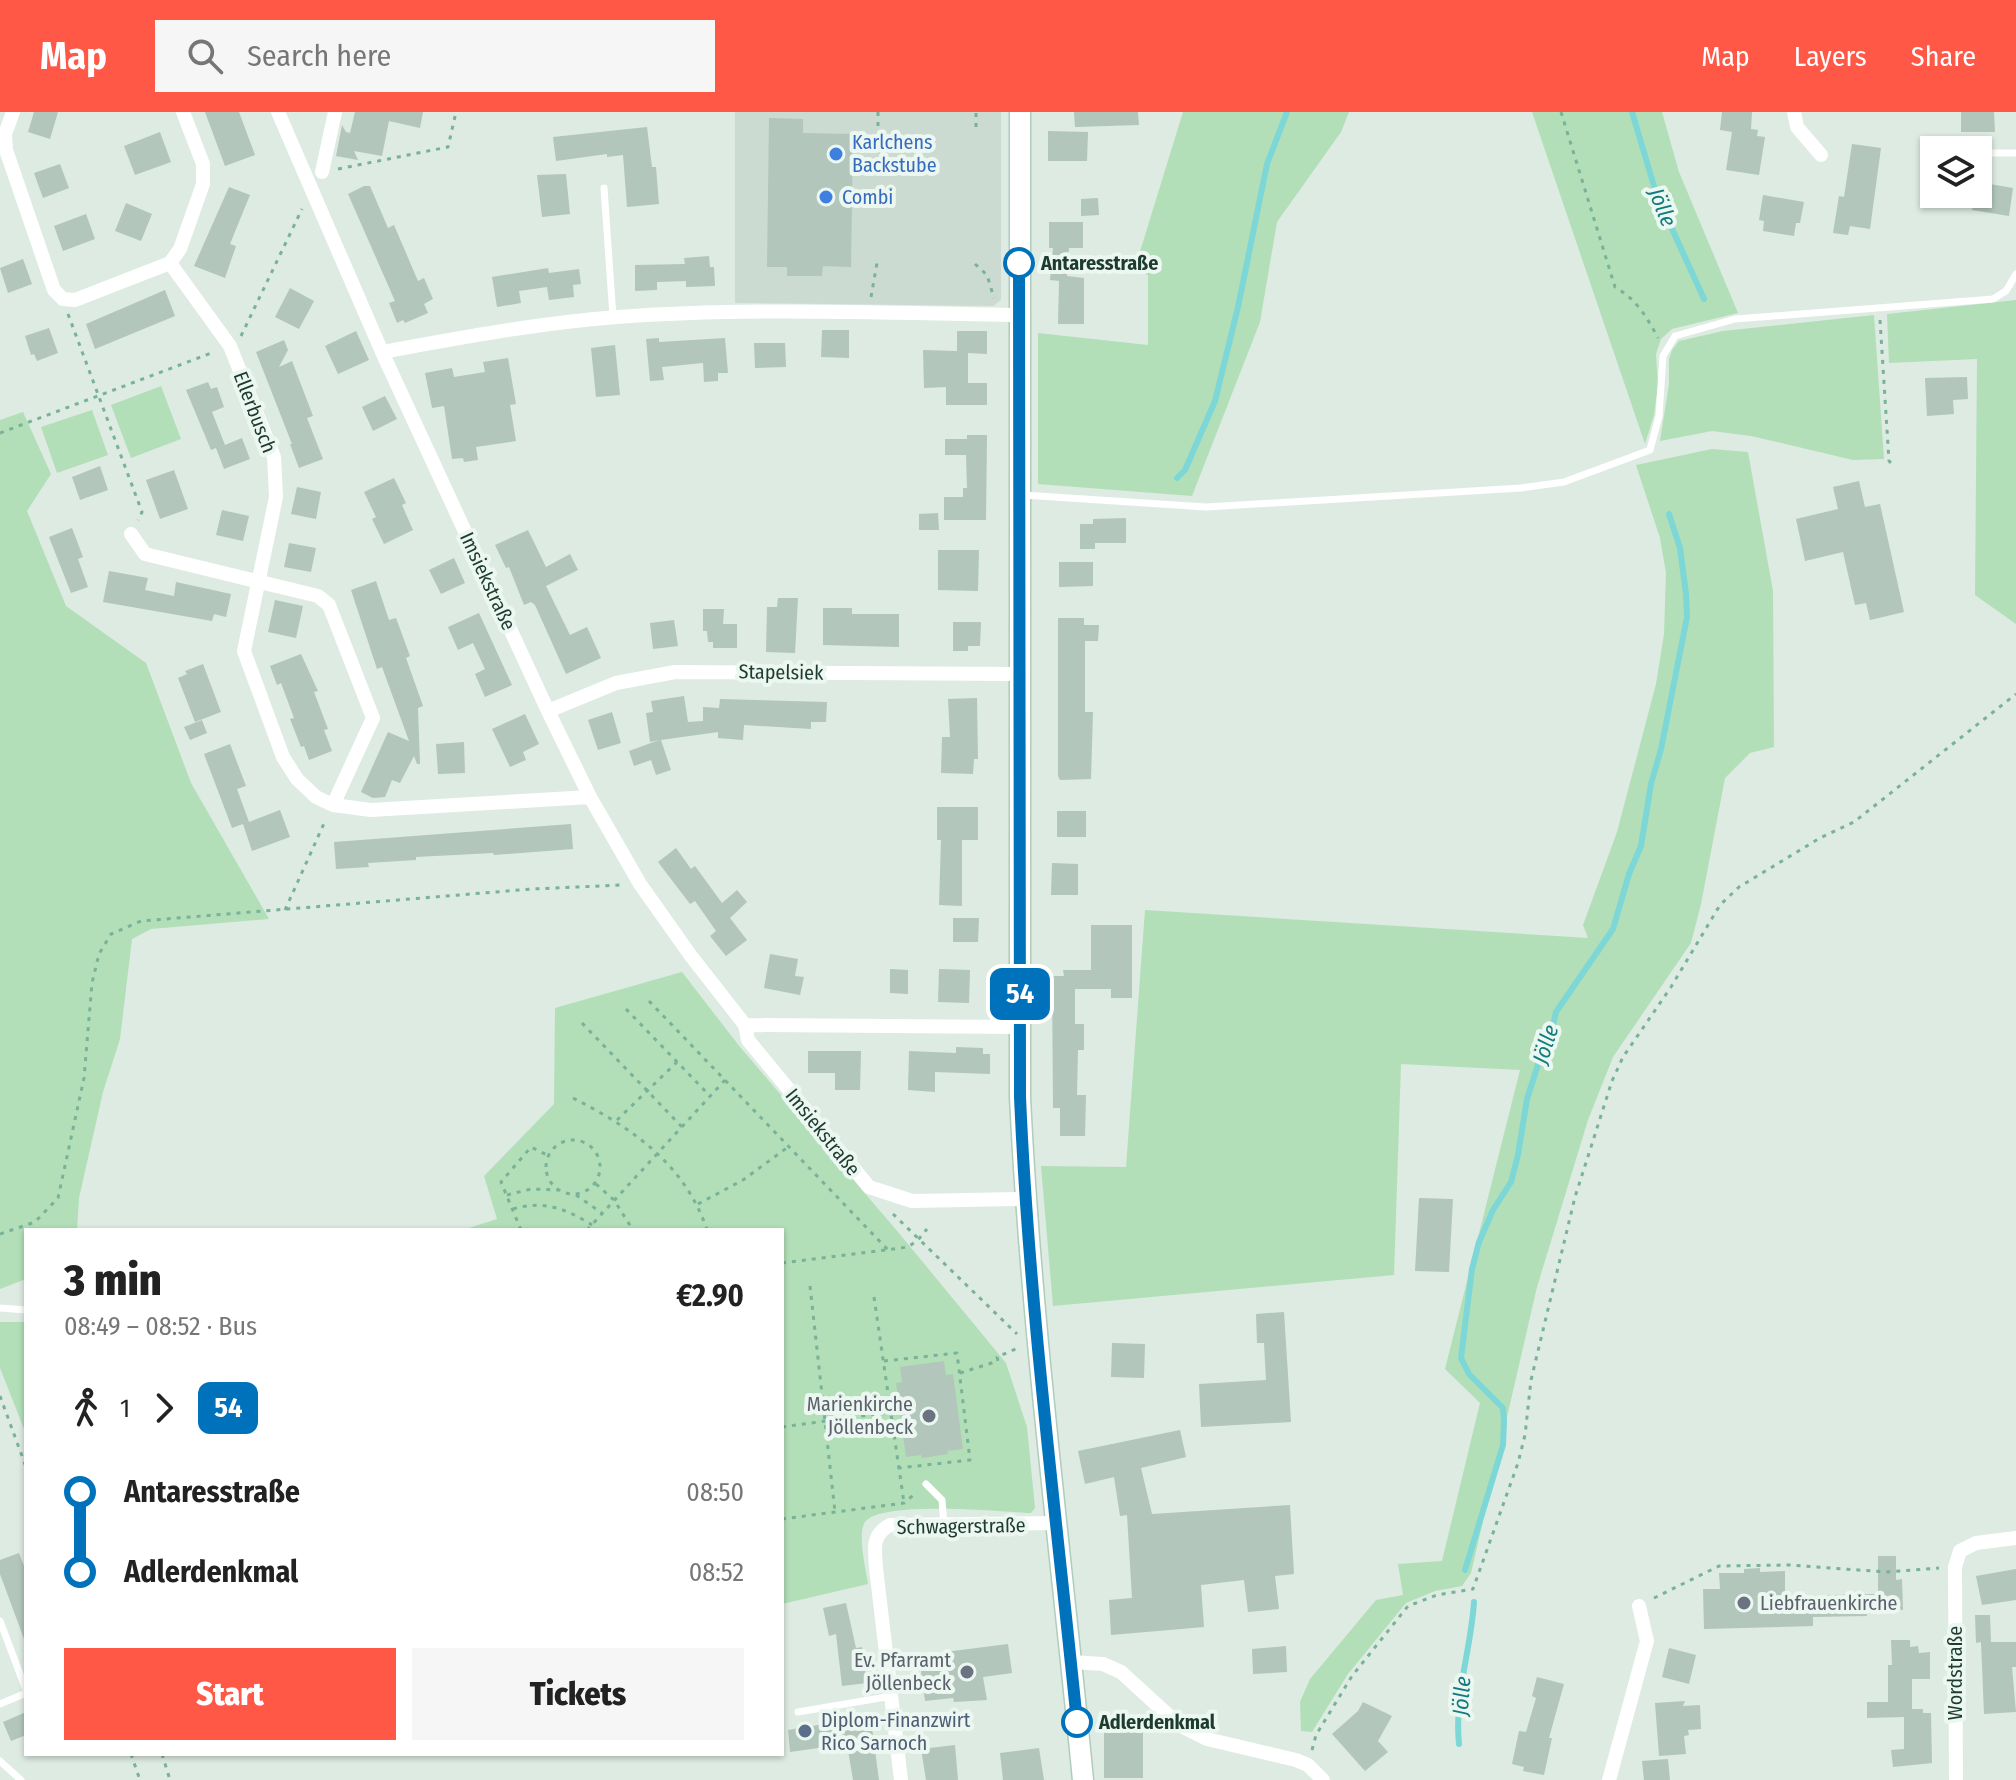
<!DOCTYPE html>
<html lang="en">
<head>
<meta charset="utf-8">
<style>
	body { margin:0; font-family:"Fira Sans Condensed",sans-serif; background:#f6f6f6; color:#222; height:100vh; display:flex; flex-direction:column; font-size:30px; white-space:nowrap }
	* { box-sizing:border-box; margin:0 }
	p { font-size:26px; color:#767676 }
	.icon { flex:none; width:44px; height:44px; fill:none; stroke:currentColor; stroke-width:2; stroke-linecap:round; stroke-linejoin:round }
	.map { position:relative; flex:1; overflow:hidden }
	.sheet { position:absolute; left:24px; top:1116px; width:760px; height:528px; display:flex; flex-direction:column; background:#fff; border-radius:0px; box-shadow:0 2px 6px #0004 }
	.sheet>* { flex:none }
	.badge { padding:0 16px; border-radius:12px; font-size:28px; line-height:52px }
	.buttons { position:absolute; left:1920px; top:24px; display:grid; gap:16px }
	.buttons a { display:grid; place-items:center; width:72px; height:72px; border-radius:0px; background:#fff; box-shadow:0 2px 6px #0004; font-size:40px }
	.map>.badge { position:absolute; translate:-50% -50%; box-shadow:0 0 0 4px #fff }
	.legs { display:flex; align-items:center; gap:12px; height:88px; padding:0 40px; font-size:26px }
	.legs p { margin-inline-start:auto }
	.overview { display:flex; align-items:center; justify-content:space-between; height:136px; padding:0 40px }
	h1 { font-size:44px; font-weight:800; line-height:60px }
	.cta { display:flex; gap:16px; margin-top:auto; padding:16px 40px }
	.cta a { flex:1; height:92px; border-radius:0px; background:#ff5846; color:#fff; font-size:32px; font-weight:800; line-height:92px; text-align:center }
	.cta a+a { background:#f6f6f6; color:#222 }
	ul { padding:0 40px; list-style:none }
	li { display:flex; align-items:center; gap:28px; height:80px; font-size:30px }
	li i { display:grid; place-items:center; width:12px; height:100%; margin:0 10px; background:currentColor }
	li i::after { content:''; width:20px; height:20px; margin:-10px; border:6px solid; border-radius:50%; background:#fff }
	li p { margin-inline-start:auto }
	li:first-child i { background:linear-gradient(#0000 50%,currentColor 0) }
	li:last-child i { background:linear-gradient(currentColor 50%,#0000 0) }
	header { display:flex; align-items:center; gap:48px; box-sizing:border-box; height:112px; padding:0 40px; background:#ff5846; color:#fff }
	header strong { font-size:38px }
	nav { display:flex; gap:44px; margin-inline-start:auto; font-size:28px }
	.search { width:560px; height:72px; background:#f6f6f6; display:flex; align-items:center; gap:20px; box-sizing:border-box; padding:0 28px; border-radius:0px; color:#767676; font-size:30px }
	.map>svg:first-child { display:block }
</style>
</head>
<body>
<header>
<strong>Map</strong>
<div class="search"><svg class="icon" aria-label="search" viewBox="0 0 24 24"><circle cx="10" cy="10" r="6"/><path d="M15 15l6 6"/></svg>Search here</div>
<nav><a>Map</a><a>Layers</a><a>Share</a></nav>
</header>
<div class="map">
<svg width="2016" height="1668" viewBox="0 0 2016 1668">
	<rect width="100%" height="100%" fill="#ddebe2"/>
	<!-- built -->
	<path fill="#cbdbd1" d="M735,0H1001V188L993,194L735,191Z"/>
	<!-- green -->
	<path fill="#b2dfb8" d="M1183,0H1349L1341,20L1277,110L1260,210L1192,384L1038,372V221L1148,233V163L1134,159Z
		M1532,0H1662L1679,60L1738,201L1672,217L1661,227L1656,242L1658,273L1654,303L1645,332Z
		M2016,188V512L1975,483L1977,247L1889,251L1887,202Z
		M1874,203L1884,347L1853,348L1751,324L1712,319L1660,329L1669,272V247L1672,238L1679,229L1723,219Z
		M161,274L181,327L131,346L111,293Z
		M92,298L108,343L57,361L41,315Z
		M23,300L51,362L27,399L66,494L146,551L191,671L269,807L151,817L132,827L120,927L103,980L79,1086L77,1118H26V1167L0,1177V308Z
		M1712,337L1748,340L1773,479L1774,635L1750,641L1725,666L1701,792L1691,831L1613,945L1588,1008L1537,1175L1471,1461L1462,1474L1435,1479L1406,1491L1348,1562L1312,1620L1301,1619L1300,1590L1310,1567L1376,1488L1403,1483L1398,1452L1442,1449L1480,1291L1445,1257L1520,958L1401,952L1394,1163L1053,1194L1041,1054L1126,1055L1145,798L1588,826L1583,813L1617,720L1656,572L1664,522L1666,461L1660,426L1636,353Z
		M682,860L740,935L898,1120L1006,1251L1027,1315L1035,1396L1031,1401C1002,1400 882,1388 865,1410C857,1422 866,1458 868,1472L782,1492V1118H463L497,1107L484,1064L554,992L555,896Z
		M0,1210H26V1322L0,1256Z"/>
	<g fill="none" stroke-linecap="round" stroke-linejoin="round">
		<!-- stream -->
		<path stroke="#7dd7d7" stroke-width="6" d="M1632,0L1657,84L1704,187
			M1177,366L1185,358L1215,289L1238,195L1267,52L1287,0
			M1465,1458L1503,1333L1504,1309L1503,1296L1469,1262L1461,1246L1472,1157L1479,1130L1493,1098L1511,1070L1518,1043L1527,987L1542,940L1551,922L1556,900L1613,817L1629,762L1641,734L1651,672L1661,637L1687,505L1686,482L1680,436L1669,402
			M1459,1632C1454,1583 1471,1538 1474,1490"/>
	</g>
	<!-- building -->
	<path fill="#b2c6bb" d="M34,0H58L50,27L28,20Z
		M205,0H239L255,43L225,54Z
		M355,0H423L420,16L389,9L382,44L354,39L358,48L336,44L342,13L346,20L350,21Z
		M1074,0H1138L1139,13L1075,15Z
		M1722,0H1752L1751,17L1758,18L1757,24L1765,25L1759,63L1726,58L1732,20L1720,18Z
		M1961,0H1994L1995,20H1961Z
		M769,6L803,7V21L853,22L851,155L823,154L822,164H787V155H767Z
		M647,15L652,55H656L659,92L627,95L623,43L607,45V42L556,49L553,25Z
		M1048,19L1088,20L1087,49H1048Z
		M160,20L171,50L135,63L124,34Z
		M1852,32L1881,36L1870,117L1850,114L1848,123L1833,121L1839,84L1844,85Z
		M60,52L69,76L43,86L34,61Z
		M566,62L570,102L542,105L537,63Z
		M1978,70L2013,76L2009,104L1972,98L1975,82H1978Z
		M364,74H370L388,116L394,113L418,169L424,166L433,187L424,192L428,201L405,211L403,208L397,211L389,191L395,189L348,82Z
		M229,75L250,83L230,132L236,134L225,166L194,154Z
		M1763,83L1804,90L1800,111H1796L1794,124L1763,119L1764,109L1759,108Z
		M1098,86L1099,103L1081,104V87Z
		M126,91L152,102L141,129L115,119Z
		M86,102L95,127L63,139L54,114Z
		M1049,110H1083V136H1069L1067,164L1084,166V212H1058L1059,169L1050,168L1053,136H1049Z
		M709,144L710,155H714L715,174L686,175V169L657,170V178L635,179V153L685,152L684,146Z
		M23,147L32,172L8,181L0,156Z
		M548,156L549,161L579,157L581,172L573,173L574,185L549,188L547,175L519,179L521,191L497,195L492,165Z
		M290,176L314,189L299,217L275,205Z
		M165,178L175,204L95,237L86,212Z
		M49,216L58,241L37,249L34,242L31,243L25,224Z
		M822,218H849V246L821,245Z
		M356,219L369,248L338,262L325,234Z
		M957,219H987V242L968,241V271H987V293H946V275L924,276L923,238L957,239Z
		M659,226V230L725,226L728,261H718V269L704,270L703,251L662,255L664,268L650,269L646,227Z
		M284,228L288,238L279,255L292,249L313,304L307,306L323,347L299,356L290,332H292L256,240Z
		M754,231H785L786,255L755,256Z
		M615,233L620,283L596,285L591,236Z
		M508,246L516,292L510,293L516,329L476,335L478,348L464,350L463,346L452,347L444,294L432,296L425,261L452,256L454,265L485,260L483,250Z
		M1967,265L1968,287L1953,288L1954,302L1927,304L1925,266Z
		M208,270L211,277L217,275L224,295L212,300L225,333L242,326L250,347L224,357L216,336L211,338L186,278Z
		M385,284L397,307L373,319L362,295Z
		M967,323H987L986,408H944V385H963V376H967L966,343H945V327H967Z
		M100,354L108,378L80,388L72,365Z
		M174,358L188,397L160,407L146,368Z
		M394,366L406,391L402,393L413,418L384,432L372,407L376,405L364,380Z
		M1859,369L1865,395L1880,392L1904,500L1870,508L1866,491L1855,493L1843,440L1805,449L1796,407L1838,397L1833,375Z
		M297,375L321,380L316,407L291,402Z
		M222,398L249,404L243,429L216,423Z
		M938,401L939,418H919V402Z
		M1126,406V431H1095V437H1080V412H1093V407Z
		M72,416L83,445L78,447L88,475L71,481L49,425Z
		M528,418L546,455L570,442L578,458L546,474L570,523L587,515L601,546L566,562L535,493L531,490L524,493L509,455L506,456L495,433Z
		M289,431L316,436L311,460L284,455Z
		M938,438H979L978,479L938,478Z
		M454,446L465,471L441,482L429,458Z
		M1059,450H1093V474L1059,475Z
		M109,459L148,466L145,478L174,484L176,470L231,482L226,505L214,502L212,509L103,490Z
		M376,469L389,508L396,506L399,514L410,544L406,546L423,594L418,596L420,652H417L414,644L400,671L392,668L385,685L373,686L361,680L388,620L409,629L382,555L377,557L351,478Z
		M778,486H798L795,541L766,540L767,495H777Z
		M275,488L303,494L296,526L268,520Z
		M823,496H852V502H899V535L823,533Z
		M703,497H724L723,512H737V536H713V530H708L707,519H703Z
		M479,501L512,573L485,585L475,562L485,557L473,531L458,538L448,515Z
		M1058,506H1084V513H1099L1098,529H1085V600H1093L1091,667L1060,668L1058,664Z
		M674,508L678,534L653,537L650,511Z
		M953,510H981L980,534H968V539H953Z
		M301,542L318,579L314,580L328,617L324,618L332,639L309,648L304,634L301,635L290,607L294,606L281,571L277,573L270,554Z
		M203,552L221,600L195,610L178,566L187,562L185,559Z
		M684,584L688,610L703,609V595L719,596L720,587L827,590L826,610H811V617L744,613L743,628L718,626V620L661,628L671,658L656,663L651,648L634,654L629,639L659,628L650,630L646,601L653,600L651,589Z
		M977,586L978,647H974L973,662L941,661L942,625H950L948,587Z
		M612,600L621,631L598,638L588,608Z
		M525,602L539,632L523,640L526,648L510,655L492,617Z
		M202,608L207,621L190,628L184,615Z
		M464,630L465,661L438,662L436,632Z
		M230,632L246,674L237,677L249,710L280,698L290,725L252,739L243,712L232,716L204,642Z
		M937,695H978V728H962V794L939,793L941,728H937Z
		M1057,699H1086V725H1057Z
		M571,712L573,737L494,743L493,741L416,745V748L368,751L369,755L336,757L334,730Z
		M676,736L691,757L695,754L722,791L737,778L747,790L730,806L747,828L726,844L710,824L716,819L695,789L690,792L658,750Z
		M1052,751L1078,752V783H1051Z
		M953,806H979L978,830H953Z
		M1091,813H1132V886H1111V877H1075V912H1084V938H1078L1077,983H1086L1085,1024H1060V996H1053L1052,864H1064L1063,858H1091Z
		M770,842L798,847L795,864L804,865L800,883L764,876Z
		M890,857L908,858V882L890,881Z
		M939,857L970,858L969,891L938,890Z
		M956,935L983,936V942H990V962L935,960V980L908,978L909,939L956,941Z
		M808,939H861L860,978H835V961H808Z
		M1419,1086L1453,1087L1449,1160L1415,1159Z
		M1284,1200L1291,1310L1201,1315L1199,1272L1266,1268L1264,1231H1257L1256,1202Z
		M1112,1231L1145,1232L1144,1266L1111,1265Z
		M944,1249L946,1263L953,1262L963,1337L947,1339L948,1342L922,1346L921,1343L906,1345L896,1271L902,1270L900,1255Z
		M1180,1318L1186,1345L1141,1356L1152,1402L1290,1393L1294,1462L1275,1464L1279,1497L1248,1500L1244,1468L1201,1473L1204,1515L1111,1523L1109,1488L1132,1486L1127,1403L1120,1404L1114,1365L1085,1372L1078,1339Z
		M19,1441L26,1459L24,1527L0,1462V1448Z
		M1878,1444H1896V1468L1902,1467L1903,1498L1867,1499V1504L1813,1505V1514L1704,1517L1703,1477H1720L1719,1461H1744V1457L1760,1456V1460L1785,1459V1484L1878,1482Z
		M2016,1457V1488L1982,1493L1976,1464Z
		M846,1491L856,1536L862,1535L867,1571L842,1574L836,1522L829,1524L823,1496Z
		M1975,1503H1990L1991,1530H1988H2016V1555H2012L2016,1600L1984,1602L1981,1530L1976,1531Z
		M1891,1528H1910V1535L1918,1534L1919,1541L1930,1540V1567H1912V1597H1923V1601H1931L1932,1651L1893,1655L1891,1638L1904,1637V1605L1867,1606V1590H1888V1553H1892Z
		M1008,1532L1012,1561L983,1565L987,1588L954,1590L953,1586L925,1589L921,1559L947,1555L945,1540Z
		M1286,1534L1287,1560L1253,1562L1252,1537Z
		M1669,1536L1696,1543L1689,1572L1662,1565Z
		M1537,1565L1564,1572L1549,1626H1552L1544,1663L1523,1659L1524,1655L1512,1652L1519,1619L1526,1620L1536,1586L1532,1584Z
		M1685,1589L1683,1594L1700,1593L1701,1617L1688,1618L1689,1623L1684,1624L1686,1642L1659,1644L1655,1591Z
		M1363,1590L1392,1604L1378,1629L1388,1640L1365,1659L1332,1622L1358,1599Z
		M26,1600V1623L11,1629L3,1610Z
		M860,1606L861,1610L871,1609L879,1668H853L847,1632L790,1640L788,1618Z
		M1104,1618H1143V1666H1104Z
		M955,1633L958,1668H926L921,1637Z
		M1039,1636L1044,1668H1003L1000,1641Z
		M1668,1647L1670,1668H1644L1642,1649Z"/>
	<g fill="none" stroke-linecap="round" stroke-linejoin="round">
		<!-- secondary casing -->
		<g stroke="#afccbd" stroke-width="23">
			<path id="secondary" d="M1020,0V985C1031,1214 1061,1440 1083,1668"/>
		</g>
		<!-- path -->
		<path stroke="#79b298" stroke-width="3" stroke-dasharray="4 6" stroke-linecap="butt" d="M1561,0L1615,175C1636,187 1647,205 1658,226
			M878,14V0
			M976,15V0
			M853,39H878
			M338,57L448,35L456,0
			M975,152L987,163L994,186
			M871,185L877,151
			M68,202L142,400L138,408
			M1880,208L1889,349L1895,355
			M241,224L302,97
			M0,321L214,240
			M285,798L326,707
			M649,889L889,1139
			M626,897L709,983
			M582,911L682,1015
			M573,986C632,1016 685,1052 707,1118
			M617,1008L677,950
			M546 1055a27 27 0 1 1 54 0a27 27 0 1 1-54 0Z
			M596,1072L614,1088L633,1118
			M507,1083L531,1077L558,1078
			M576,1083L602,1101
			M698,1092L743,1068L788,1035
			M513,1097C543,1088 565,1096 592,1113
			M893,1102L1017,1222
			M521,1118L501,1070L531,1035L547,1043
			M533,1118H544
			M587,1118L725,968
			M0,1122L35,1110L58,1086L84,966L92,871L99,842L111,822L141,809L532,777L622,773
			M782,1151L908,1135L918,1128L927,1117
			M810,1174L835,1400
			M874,1185L904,1391
			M884,1249L957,1241L970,1348L899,1356
			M960,1261L998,1249L997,1245L1018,1236
			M0,1284L26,1355
			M782,1315L891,1300
			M782,1407L904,1391L917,1380
			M1654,1486L1719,1454L1789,1453L1886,1460L1939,1456
			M1312,1638L1316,1623L1352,1564L1408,1494L1437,1483L1473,1477L1518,1351L1525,1323L1531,1268L1575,1085L1612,969L1623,945L1671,875L1720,793L1739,775L1820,726L1854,710L2016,582
			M131,1642L140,1668
			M162,1642L170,1668"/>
		<!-- lane -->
		<path stroke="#fff" stroke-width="7" d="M1978,41H2016
			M604,76L613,205
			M1023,383L1206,395L1521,376L1564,370L1650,338L1659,304L1663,244L1675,224L1735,207L1993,187L2006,179L2016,162
			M0,1196L26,1198
			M926,1372L942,1388L944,1413
			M0,1509L26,1578
			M0,1592L26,1581
			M798,1600L892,1584
			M0,1649L21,1668"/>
		<!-- street -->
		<path stroke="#fff" stroke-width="14" d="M13,0L5,22L6,38L54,178L63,187L75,188L170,151L180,137L203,72V52L183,0
			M278,0L382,240L548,599L590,685L640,772L691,844L745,913L748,928L869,1075L912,1089L1025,1087
			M1794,0L1797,15L1821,43
			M322,60L335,0
			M170,151L230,234L274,345L276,385L244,539L283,645L297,667L316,685L333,693L371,698L590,685
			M382,240C460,226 538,211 617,205C750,195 885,201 1019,203
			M131,422L145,442L318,484L329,493L373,606L333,693
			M548,599L616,571L675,560L1020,562
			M745,913L1020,915
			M1071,1550L1103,1552L1121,1560L1179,1613L1207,1627L1296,1648L1308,1653L1323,1668
			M901,1668L876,1456C875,1437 871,1423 890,1413L1056,1411
			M1609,1668L1647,1529L1639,1494
			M1956,1668L1955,1455L1960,1439L1976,1431L2016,1426"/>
		<!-- secondary -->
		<use href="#secondary" stroke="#fff" stroke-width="20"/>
	</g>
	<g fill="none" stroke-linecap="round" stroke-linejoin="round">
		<!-- line-1 casing -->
		<g stroke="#fff" stroke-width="18">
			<path id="line-1" d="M1019,151L1020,985C1029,1194 1056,1401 1077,1610"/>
		</g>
		<!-- line-1 -->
		<use href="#line-1" stroke="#0072bc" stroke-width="12"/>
	</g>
	<!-- markers -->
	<g fill="#3f7fe0" stroke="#edf7f1" stroke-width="3">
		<circle cx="836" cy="42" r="8"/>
		<circle cx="826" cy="85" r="8"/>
	</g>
	<g fill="#fff" stroke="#0072bc" stroke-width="4">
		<circle cx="1019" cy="151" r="14"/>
		<circle cx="1077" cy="1610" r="14"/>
	</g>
	<g fill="#6b7280" stroke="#edf7f1" stroke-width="3">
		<circle cx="929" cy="1304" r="8"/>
		<circle cx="1744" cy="1491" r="8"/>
		<circle cx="967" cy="1560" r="8"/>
	</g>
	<circle fill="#5c6f8a" stroke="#edf7f1" stroke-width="3" cx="805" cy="1619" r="8"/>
	<g text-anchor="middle" stroke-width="8" stroke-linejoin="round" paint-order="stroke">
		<!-- shop labels -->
		<g font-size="20" fill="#366cbe" stroke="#edf7f1" text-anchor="start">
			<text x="852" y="37">Karlchens<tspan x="852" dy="23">Backstube</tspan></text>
			<text x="842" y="92">Combi</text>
		</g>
		<!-- stop labels -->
		<g font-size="20" font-weight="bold" fill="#1d3b2f" stroke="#edf7f1" text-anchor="start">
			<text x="1041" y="158">Antaresstraße</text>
			<text x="1099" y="1617">Adlerdenkmal</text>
		</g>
		<!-- street labels -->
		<g font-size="20" fill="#1d3b2f" stroke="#edf7f1">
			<text transform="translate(255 300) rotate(69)" y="7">Ellerbusch</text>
			<text transform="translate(488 469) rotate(65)" y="7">Imsiekstraße</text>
			<text transform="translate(781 560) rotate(1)" y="7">Stapelsiek</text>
			<text transform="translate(823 1020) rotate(51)" y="7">Imsiekstraße</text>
			<text transform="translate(961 1414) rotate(-1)" y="7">Schwagerstraße</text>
			<text transform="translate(1955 1561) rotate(-90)" y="7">Wordstraße</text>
		</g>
		<!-- worship labels -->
		<g font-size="20" fill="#5b616d" stroke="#edf7f1" text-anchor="end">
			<text x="913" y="1299">Marienkirche<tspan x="913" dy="23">Jöllenbeck</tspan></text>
			<text x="1760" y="1498" text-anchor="start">Liebfrauenkirche</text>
			<text x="951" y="1555">Ev. Pfarramt<tspan x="951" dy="23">Jöllenbeck</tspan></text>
		</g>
		<!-- service labels -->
		<g font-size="20" fill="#4e5e75" stroke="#edf7f1" text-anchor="start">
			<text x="821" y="1615">Diplom-Finanzwirt<tspan x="821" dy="23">Rico Sarnoch</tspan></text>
		</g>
		<!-- water labels -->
		<g font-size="22" font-style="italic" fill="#117b7d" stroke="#edf7f1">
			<text transform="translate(1663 95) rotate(68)" y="8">Jölle</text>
			<text transform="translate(1545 932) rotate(-72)" y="8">Jölle</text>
			<text transform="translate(1461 1584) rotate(-86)" y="8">Jölle</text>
		</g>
	</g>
</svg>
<div class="buttons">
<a><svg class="icon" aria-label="layers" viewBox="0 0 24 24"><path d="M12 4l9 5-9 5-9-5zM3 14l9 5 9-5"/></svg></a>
</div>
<b class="badge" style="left:1020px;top:882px;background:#0072bc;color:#fff">54</b>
<section class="sheet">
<div class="overview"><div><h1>3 min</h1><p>08:49 – 08:52 · Bus</p></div><b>€2.90</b></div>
<div class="legs"><svg class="icon" aria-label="walk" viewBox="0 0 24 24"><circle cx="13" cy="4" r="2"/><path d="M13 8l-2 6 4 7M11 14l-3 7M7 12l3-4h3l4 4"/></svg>1<svg class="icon" aria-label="forward" viewBox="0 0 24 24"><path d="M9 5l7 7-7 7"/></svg><b class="badge" style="background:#0072bc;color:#fff">54</b></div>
<ul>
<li><i style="color:#0072bc"></i><b>Antaresstraße</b><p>08:50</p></li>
<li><i style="color:#0072bc"></i><b>Adlerdenkmal</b><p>08:52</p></li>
</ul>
<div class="cta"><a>Start</a><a>Tickets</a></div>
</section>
</div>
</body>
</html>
